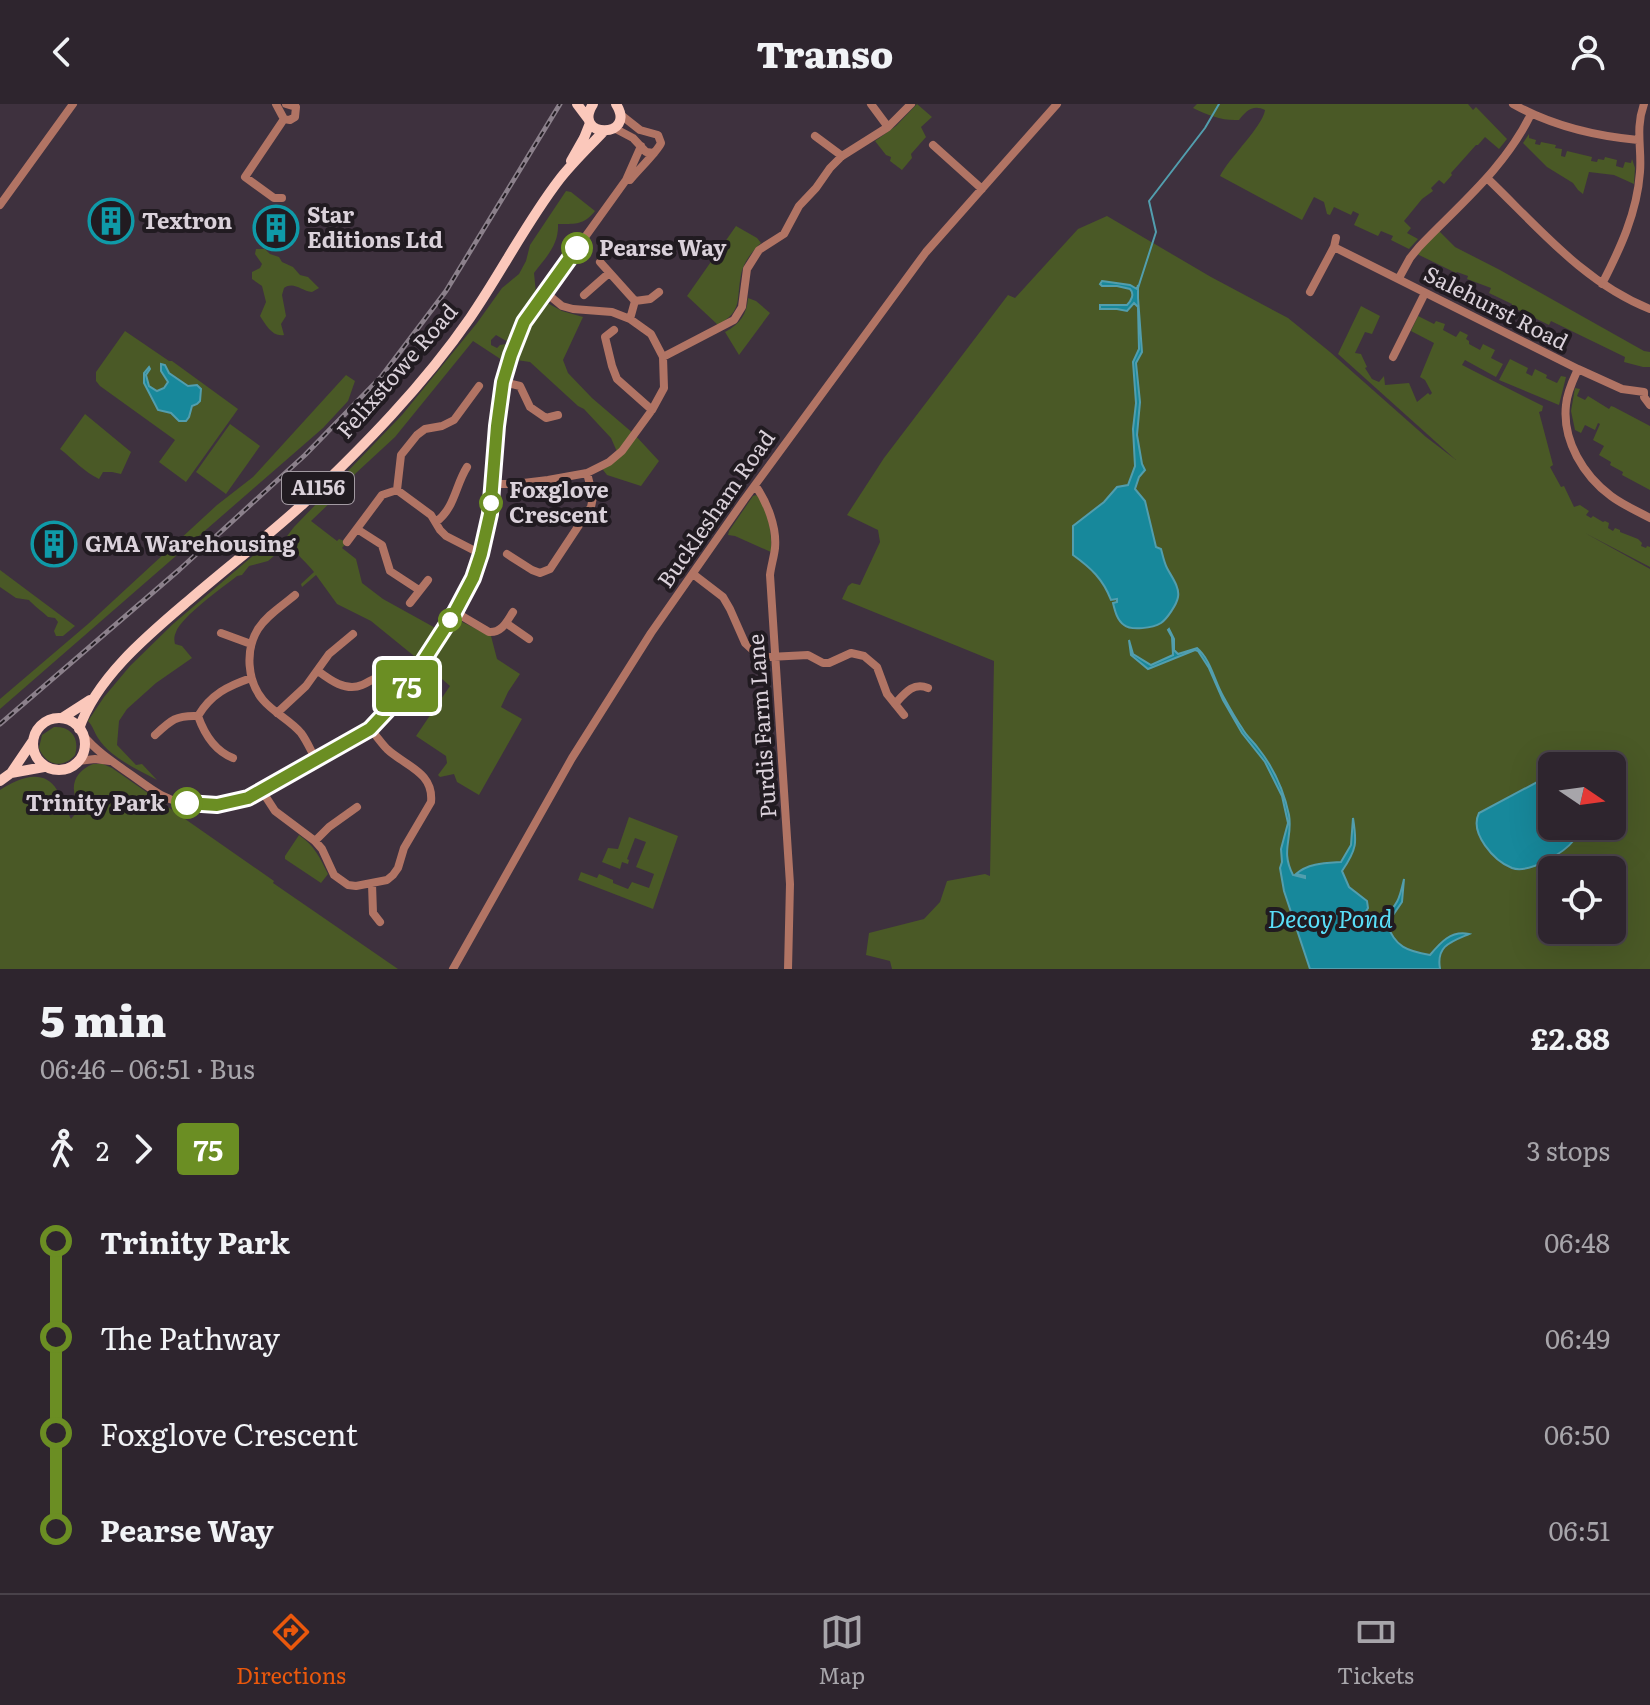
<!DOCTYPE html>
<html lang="en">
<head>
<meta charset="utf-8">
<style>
	body { margin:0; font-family:Literata,serif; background:#362d36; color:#f1f3f6; height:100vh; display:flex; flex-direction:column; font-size:30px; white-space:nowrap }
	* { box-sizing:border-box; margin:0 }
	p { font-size:26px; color:#a7a5aa }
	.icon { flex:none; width:44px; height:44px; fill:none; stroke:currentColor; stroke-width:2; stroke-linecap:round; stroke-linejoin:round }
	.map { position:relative; height:865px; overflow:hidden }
	.sheet { display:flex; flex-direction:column; background:#2e252e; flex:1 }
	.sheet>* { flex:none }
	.badge { padding:0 16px; border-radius:6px; font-size:28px; line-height:52px }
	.needle { width:52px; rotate:103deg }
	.tools { position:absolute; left:1538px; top:648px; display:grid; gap:16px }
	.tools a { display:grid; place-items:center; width:88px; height:88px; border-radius:12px; background:#2e252e; box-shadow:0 8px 32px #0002,0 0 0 2px #49424a; font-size:40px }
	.map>.badge { position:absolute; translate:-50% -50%; box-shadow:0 0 0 4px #fff }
	.legs { display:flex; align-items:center; gap:12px; height:88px; padding:0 40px; font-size:26px }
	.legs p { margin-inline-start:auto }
	.overview { display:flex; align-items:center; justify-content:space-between; height:136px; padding:0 40px }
	h1 { font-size:44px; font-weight:800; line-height:60px }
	ul { padding:0 40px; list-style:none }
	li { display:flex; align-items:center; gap:28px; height:96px; font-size:30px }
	li i { display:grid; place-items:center; width:12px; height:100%; margin:0 10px; background:currentColor }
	li i::after { content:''; width:20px; height:20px; margin:-10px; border:6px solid; border-radius:50%; background:#2e252e }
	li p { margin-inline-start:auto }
	li:first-child i { background:linear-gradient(#0000 50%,currentColor 0) }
	li:last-child i { background:linear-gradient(currentColor 50%,#0000 0) }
	header { display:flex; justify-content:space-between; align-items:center; height:104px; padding:0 40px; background:#2e252e; font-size:36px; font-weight:800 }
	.tab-bar { display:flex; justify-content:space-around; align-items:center; height:112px; border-top:2px solid #49424a; background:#2e252e; font-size:22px; color:#a7a5aa }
	.tab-bar a { display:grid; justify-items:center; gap:4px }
	.tab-bar .current { color:#ea580c }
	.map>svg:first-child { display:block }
</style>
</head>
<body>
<header><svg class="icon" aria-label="back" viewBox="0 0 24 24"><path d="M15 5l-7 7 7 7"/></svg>Transo<svg class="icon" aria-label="person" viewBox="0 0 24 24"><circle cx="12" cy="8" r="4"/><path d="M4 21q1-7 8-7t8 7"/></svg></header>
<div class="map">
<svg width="1650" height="865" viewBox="0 0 1650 865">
	<rect width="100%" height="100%" fill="#3e313e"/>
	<!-- green -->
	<path fill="#4a5926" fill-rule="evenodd" d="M917,0L932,13L921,23L926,33L911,50L912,54L902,66L890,57L891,53L886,51L875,37L896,22Z
		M1197,0H1468L1473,6L1476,3L1507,35L1499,45L1485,33L1478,41H1476L1451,69L1452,71L1444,80L1439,76L1431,84L1433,87L1422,95L1404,117L1411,124L1407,129L1418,135L1409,145L1391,136L1393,132L1381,127L1378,132L1354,121L1359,110L1353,107L1351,111L1334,103L1330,111L1327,110L1324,98L1314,93L1302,116L1220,72C1229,54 1263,22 1265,6C1253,0 1246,7 1239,16C1222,17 1208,11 1193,4Z
		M1529,30V34L1536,36L1535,40L1540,41L1541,38L1556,41L1555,44L1562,45L1561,52L1565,53L1567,47L1592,53L1591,57L1597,58L1598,55L1604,56L1605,53L1617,56L1616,62L1623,64L1625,58L1631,59L1632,55L1635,64L1634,80L1614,71L1589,68L1583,90L1578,86L1573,79L1547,63L1523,39Z
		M566,87L571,88L595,107C584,121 575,120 558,120C559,141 546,153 534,169L536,189L518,218L508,238L496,231L491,236V241L497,244L500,241L506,240L502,256L473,237L395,333L356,369L337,392L311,417L337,437L339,435L347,438L342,444L356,455L362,479L383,495L439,526L419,556L371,517L337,500L316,471L302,483L301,480L314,468C307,459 299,453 293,444L286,449L282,445L268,457L249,462L242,471L237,472C222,484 182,512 176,528C174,533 174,535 175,540L182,542L192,554L156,579L127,605L119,617L117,641L136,661L142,660L157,676C137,665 111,654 98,634C94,628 93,622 88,617L104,593L130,562L173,520L261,445L281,440L294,423L402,311L477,219L502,184L519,170L526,157L530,141Z
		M1107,112L1211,173L1288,214L1330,248L1426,333L1456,356L1338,250L1361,202L1380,212L1372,230L1365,228L1355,249L1361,250L1367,263L1365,264L1372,275L1379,278L1384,272L1385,281L1409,279L1417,298L1428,289L1430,291L1432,289L1425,276L1420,273L1434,239L1411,227L1418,212L1434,220L1436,217L1445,220L1443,226L1456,233L1460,227L1468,231L1466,235L1469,237V240L1480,246L1483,240L1495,246L1491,254L1503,260L1496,273L1465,256L1462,261L1543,302L1542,307L1539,308L1553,361L1550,363L1561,383L1564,382L1574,403L1580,401L1589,407L1586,411L1591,414L1593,412L1603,418L1605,417L1609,419L1608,424L1613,427L1615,424L1620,426V428L1638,435L1642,439L1641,442L1646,444L1647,442L1650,443V463L1585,429L1650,465V865H892L890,857L866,851L869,829L924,815L940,798L947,777L985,770L990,772L994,557L842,495L848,482L852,479L860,481L880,438L878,426L847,411L884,354L1008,191L1015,194L1078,125ZM1552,662H1612V722H1552ZM1552,766H1612V826H1552Z
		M736,122L757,134L761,139C752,147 743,159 741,171C736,196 743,207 718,221L687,192Z
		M1438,126L1455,143L1500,166L1644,247L1650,248V263H1643L1624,258L1625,253L1551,217L1549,221L1512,203V200L1489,189L1491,184L1467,175L1468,172L1457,168L1456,169L1417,150Z
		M256,145H265L270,150L279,153L282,158L293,163L300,171L308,173L319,184L312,188C301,187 294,177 284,184L282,191L286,212L281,220L284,231C272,233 266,221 260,212L266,198L262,182L252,175V168L260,164L262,160L255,150Z
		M748,194L756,197L770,209L739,251L725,228C740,220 747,210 748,194Z
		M540,195L562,207L583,213L563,256L568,269L592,294L634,330L659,357L641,382L607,371L600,362L618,350L611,334L584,305L578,302L530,258L510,255Z
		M125,227L169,257H172L238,305L186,378L159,358L175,336L100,282L96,277V268Z
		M1510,255L1528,264L1526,269L1532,272L1535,265L1547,271L1546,274L1557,279L1561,272L1566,273L1559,301L1499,276Z
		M346,271L355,277L348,297L323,324L0,605V595L88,520L217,401L253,373Z
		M1575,284L1580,285L1577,292L1585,296L1588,292L1609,305L1611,302L1614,303L1650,322V386L1622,371L1623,368L1610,361L1611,358L1599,351L1604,342L1593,336L1600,320L1598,319L1595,326L1585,321L1581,329L1575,326L1571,307Z
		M85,310L131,348L121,370L112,368H103L99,375C84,368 73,355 60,345Z
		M230,320L260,342L226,390L196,368Z
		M756,391C769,401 772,432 771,448L735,432L728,431L729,427L753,392Z
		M0,466L75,522L63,532H56L54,527L58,518L55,514L48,513C44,509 31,499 29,496L16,494L0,483Z
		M458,516L491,532L497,555L520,570L508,588L501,603L522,615L479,691L457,678L454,670L440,673L438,671L447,659L446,652L416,632L450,582L434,568L436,564L430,560Z
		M54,623C71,622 80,634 75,651C63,665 46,662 39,644L42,631Z
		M93,660H103L112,664L274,777L273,779L398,865H0V686C17,675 43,663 57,686C62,695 66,706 71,715L81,703C68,686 73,668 93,660Z
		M629,713L678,732L653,805L578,776L581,768L597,774L599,770L613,776V779L628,785L632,778L649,784L654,770L636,763L646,738L635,734L627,755L629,756L628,760L622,758L620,765L602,758L608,744L618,745Z
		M299,731C315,742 320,754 328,770L321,779L285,755V752Z"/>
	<!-- water -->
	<path fill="#17889b" stroke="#529eae" stroke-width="2" d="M1102,177L1130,181L1137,185L1138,181V194L1142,248L1136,259L1140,298L1137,331L1142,360L1145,366L1139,373L1135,385L1145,397L1156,443L1161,445C1163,452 1164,458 1167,464C1171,472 1180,483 1178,493C1177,500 1167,515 1161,519C1153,524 1131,527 1124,521C1117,516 1115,507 1113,499L1117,498V495L1111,496C1103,475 1091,464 1073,451V422L1104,398L1117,383L1128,381L1135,362L1133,325L1136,299L1133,258L1139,245L1138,203L1134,199L1127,207L1117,205H1100V201H1127C1131,197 1135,190 1130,185L1117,182H1102L1100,180Z
		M161,260L165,261L169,269L188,282L197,281L201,285L200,297L197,300L192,302L189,313L186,317H179L171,309L158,306L144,279V269L149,263L150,265L146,271L149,282L157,287L164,284L168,278L161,267Z
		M1169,525L1174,535V546L1178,550L1197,544C1211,556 1214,576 1223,592C1229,603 1235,614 1242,624C1246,632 1253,637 1258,644C1273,663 1284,687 1289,711C1293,735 1280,746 1293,771L1305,774V772L1296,770C1308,759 1326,759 1341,758L1351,741L1353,714C1357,739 1357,745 1342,767L1349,783L1367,797L1368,804L1365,809L1383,812C1398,803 1400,792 1404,775L1402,798L1387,820C1395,843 1407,847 1430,851C1440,839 1451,826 1469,830C1450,838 1436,842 1440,865H1310L1284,787L1280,764L1282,758L1281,745L1288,719L1282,692L1265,658L1242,629L1223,596L1209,564L1198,547L1195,546L1148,565L1131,551L1129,536L1133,550L1151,561L1173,551L1172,533L1168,526Z
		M1541,676H1546L1552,681V722H1579V724C1577,728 1576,732 1574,736C1564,749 1529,770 1512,764C1494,757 1469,729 1479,709Z"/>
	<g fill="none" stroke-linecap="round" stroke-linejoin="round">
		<!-- stream -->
		<path stroke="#529eae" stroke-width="2" d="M1138,184L1156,128L1149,97L1205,24L1219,0"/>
		<!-- minor -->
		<path stroke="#b17464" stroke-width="8" d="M276,0L284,15L290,16L295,13L296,3L286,0
			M871,0L888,23
			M1513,0C1552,22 1594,32 1638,36
			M621,11L640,26L658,31L661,39C658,47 637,67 630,76H627
			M614,24L633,34L646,48L654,49
			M815,32L842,52
			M933,41L982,85
			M1488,75C1538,123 1584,179 1650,205
			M282,94H274L245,73L284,15
			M0,101L73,0
			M1334,143L1578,265L1622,285L1644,288V293L1650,301
			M600,158L635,197L630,215
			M1399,174L1410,154L1419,143C1459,101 1505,64 1531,10
			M1602,180C1620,145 1637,109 1640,68C1642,44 1635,25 1644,0
			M1310,188L1334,143L1336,134
			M584,191L609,169
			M635,197L650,195L659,188
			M614,226L605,233L612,262L617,275L652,306
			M663,253L734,216L742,203L747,165L759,146L784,130L799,102L816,84L830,64L842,52L888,23L911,0
			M1393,253L1425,189
			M1578,265C1573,276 1567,288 1566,301C1562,337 1584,372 1611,392C1623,401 1637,407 1650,414
			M503,278L520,282L530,303L546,314L558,311
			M494,380H515L548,376L587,369L609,358L622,347L652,306L664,284L663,253L651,230L630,215L612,208L573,205L562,202L545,188
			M755,381C767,398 777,423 775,444C774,453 771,462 770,471L790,780L788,865
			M397,386L401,351L417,331L425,325L442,322L454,316L479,282
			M436,418C455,404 455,382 467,363
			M357,425L382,441L390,467L419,486
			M347,438L382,391L397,386L431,411L440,426L446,432L481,450
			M507,450L532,466L540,469L550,465L591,403L593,393L587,369
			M693,470L723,493L730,505L745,539L756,549L769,553L808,551L823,559H829L851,549L864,552L877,563L887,590L904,611
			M295,491C282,502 267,511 258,525C245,546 247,577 263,596C274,609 290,616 301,629C307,637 311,647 316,656
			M410,499L428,476
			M455,508L489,528C502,529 507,517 513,508
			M506,519L529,535
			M221,529L251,540
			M318,567C330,576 346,588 362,581C370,578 372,574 381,573
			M895,600C905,589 913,578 928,584
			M277,609L306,582L329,550L353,530
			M83,631C96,647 113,658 130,670C140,677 150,685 161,691C193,708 231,703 262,687L370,625L400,593L455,508L473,474L485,437L494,380L497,322L503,278L511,251L524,218L626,76L641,42
			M155,631C171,616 176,611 198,612
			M233,654C215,647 204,629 198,612C211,590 228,582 251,574
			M78,657L95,655L110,657
			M262,687L275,707L315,737L322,745L334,771L348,781L356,782L387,776L393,771L398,764L404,744L431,698C434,668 405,662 387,645C381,639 376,631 370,625
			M315,737L329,723L357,703
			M372,780L373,809L380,818
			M453,865L572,654L651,529L744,396L926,148L1057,0"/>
		<!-- major -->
		<path stroke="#fbc8bb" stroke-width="10" d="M577,0L589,16
			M593,0C571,35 638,35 616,0
			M571,57L584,34L590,19
			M62,614L90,596
			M33 640a26 26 0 1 1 52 0a26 26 0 1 1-52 0Z
			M79,625C96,574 148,531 188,497C226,464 267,433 304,399C364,342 423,282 470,214C501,169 526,119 559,76C572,59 589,43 604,27
			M11,669L32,638
			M0,677L11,669L44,663"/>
		<!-- rail casing -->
		<g stroke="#8b808b" stroke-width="5">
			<path id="rail" d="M0,620L179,466L305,351L381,273L446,187L560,0"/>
		</g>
		<!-- rail -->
		<use href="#rail" stroke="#211b21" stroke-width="2" stroke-dasharray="6" stroke-linecap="butt"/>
	</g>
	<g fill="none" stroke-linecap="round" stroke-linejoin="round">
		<!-- line-1 casing -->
		<g stroke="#fff" stroke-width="18">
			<path id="line-1" d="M187,699L217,701L248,694L370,625L400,593L455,508L473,474L481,450L490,410L497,322L503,278L511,251L524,218L577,144"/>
		</g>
		<!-- line-1 -->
		<use href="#line-1" stroke="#6b8e23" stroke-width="12"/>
	</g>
	<!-- icons -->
	<defs>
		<g id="building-ring" transform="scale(2.3)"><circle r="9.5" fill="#211b21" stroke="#0f9aa8" stroke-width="1.5"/><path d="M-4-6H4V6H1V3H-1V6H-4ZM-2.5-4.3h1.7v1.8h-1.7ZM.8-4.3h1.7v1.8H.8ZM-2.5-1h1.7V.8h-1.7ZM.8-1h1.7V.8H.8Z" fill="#0f9aa8"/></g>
	</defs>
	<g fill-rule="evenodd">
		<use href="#building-ring" x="111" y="117"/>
		<use href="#building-ring" x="276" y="124"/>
		<use href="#building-ring" x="54" y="440"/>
	</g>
	<!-- markers -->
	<g fill="#fff" stroke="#6b8e23" stroke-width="4">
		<circle cx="577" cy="144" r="14"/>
		<circle cx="491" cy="399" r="10"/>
		<circle cx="450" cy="516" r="10"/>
		<circle cx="187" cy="699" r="14"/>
	</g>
	<g text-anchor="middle" stroke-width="8" stroke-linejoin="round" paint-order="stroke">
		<!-- shield labels -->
		<rect fill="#211b21" stroke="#a29aa2" stroke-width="2" x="282" y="368" width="72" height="32" rx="6"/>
		<g font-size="20" font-weight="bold" fill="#dad1da">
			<text x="318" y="391">A1156</text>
		</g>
		<!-- poi labels -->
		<g font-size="22" font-weight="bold" fill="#dad1da" stroke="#211b21" text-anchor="start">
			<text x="307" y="119">Star<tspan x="307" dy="25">Editions Ltd</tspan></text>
			<text x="142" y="125">Textron</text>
			<text x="85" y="448">GMA Warehousing</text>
		</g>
		<!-- stop labels -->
		<g font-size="22" font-weight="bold" fill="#dad1da" stroke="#211b21" text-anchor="start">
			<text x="599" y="152">Pearse Way</text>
			<text x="509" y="394">Foxglove<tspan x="509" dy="25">Crescent</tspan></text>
			<text x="165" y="707" text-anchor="end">Trinity Park</text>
		</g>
		<!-- street labels -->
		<g font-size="22" fill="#dad1da" stroke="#211b21">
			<text transform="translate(1496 204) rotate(27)" y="8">Salehurst Road</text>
			<text transform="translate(397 267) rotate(-49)" y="8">Felixstowe Road</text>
			<text transform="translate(716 405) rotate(-55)" y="8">Bucklesham Road</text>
			<text transform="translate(762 622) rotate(-94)" y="8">Purdis Farm Lane</text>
		</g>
		<!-- water labels -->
		<g font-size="24" font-style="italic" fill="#5adff9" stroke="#211b21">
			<text x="1330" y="824">Decoy Pond</text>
		</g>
	</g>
</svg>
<div class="tools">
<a><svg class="needle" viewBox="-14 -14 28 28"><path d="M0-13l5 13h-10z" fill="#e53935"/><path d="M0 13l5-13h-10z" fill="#a7a5aa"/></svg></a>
<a><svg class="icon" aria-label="locate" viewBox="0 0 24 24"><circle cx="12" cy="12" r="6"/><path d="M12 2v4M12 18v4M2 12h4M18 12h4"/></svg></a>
</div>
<b class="badge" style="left:407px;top:582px;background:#6b8e23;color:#fff">75</b>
</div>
<section class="sheet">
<div class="overview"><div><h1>5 min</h1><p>06:46 – 06:51 · Bus</p></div><b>£2.88</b></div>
<div class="legs"><svg class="icon" aria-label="walk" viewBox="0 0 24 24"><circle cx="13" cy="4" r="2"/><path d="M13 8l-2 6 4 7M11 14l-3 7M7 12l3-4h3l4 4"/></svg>2<svg class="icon" aria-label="forward" viewBox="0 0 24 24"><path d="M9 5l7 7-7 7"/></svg><b class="badge" style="background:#6b8e23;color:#fff">75</b><p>3 stops</p></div>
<ul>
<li><i style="color:#6b8e23"></i><b>Trinity Park</b><p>06:48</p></li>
<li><i style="color:#6b8e23"></i><span>The Pathway</span><p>06:49</p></li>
<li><i style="color:#6b8e23"></i><span>Foxglove Crescent</span><p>06:50</p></li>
<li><i style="color:#6b8e23"></i><b>Pearse Way</b><p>06:51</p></li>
</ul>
</section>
<nav class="tab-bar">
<a class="current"><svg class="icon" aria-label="directions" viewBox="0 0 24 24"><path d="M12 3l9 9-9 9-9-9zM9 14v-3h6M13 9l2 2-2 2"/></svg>Directions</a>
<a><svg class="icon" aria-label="map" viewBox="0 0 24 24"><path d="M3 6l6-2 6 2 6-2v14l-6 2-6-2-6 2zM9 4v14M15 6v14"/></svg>Map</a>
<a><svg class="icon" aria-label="tickets" viewBox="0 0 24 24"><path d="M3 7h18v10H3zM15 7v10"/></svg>Tickets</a>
</nav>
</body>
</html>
